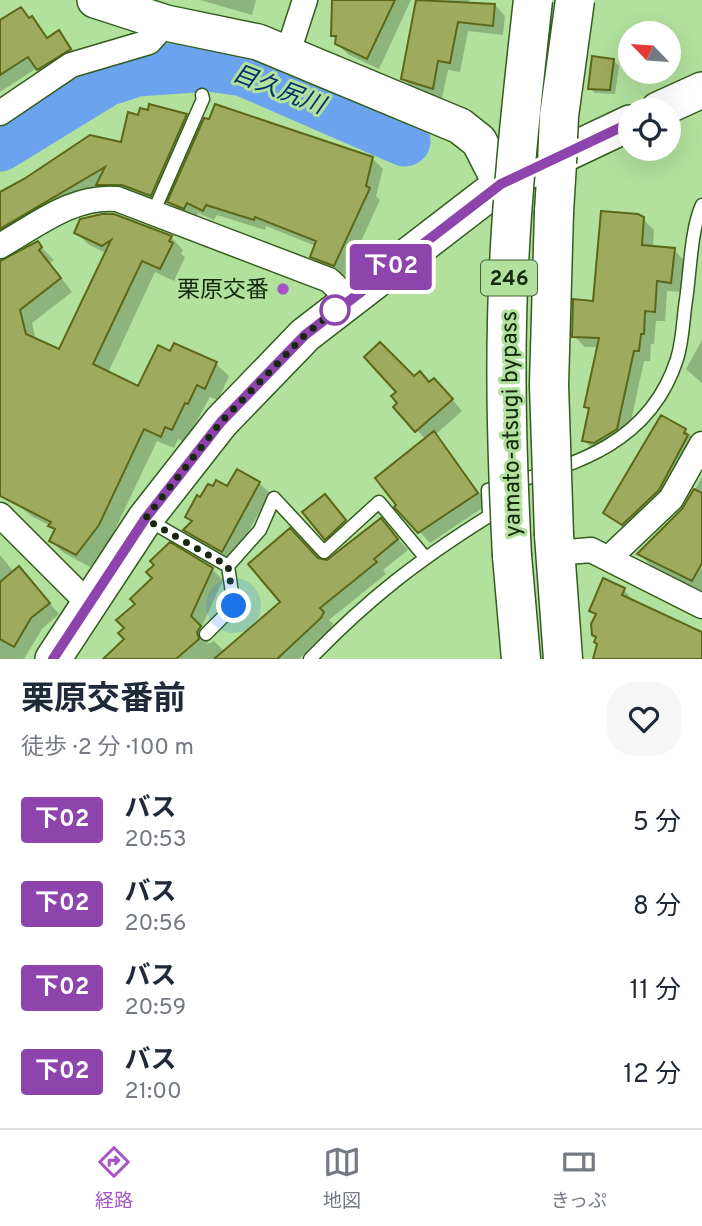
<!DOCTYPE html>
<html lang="ja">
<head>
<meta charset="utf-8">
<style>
	body { margin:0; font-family:Overpass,"Noto Sans JP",sans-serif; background:#f6f6f7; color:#1f2937; height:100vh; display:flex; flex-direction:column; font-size:26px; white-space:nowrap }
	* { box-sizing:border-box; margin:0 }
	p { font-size:23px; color:#747a83 }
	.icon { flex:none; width:38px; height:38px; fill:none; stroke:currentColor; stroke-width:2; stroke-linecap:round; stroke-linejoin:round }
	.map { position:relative; height:659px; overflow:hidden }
	.drawer { display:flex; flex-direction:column; background:#fff; flex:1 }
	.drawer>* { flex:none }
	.badge { padding:0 14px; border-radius:5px; font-size:24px; line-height:46px }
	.needle { width:46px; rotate:295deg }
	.tools { position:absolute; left:618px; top:21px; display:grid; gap:14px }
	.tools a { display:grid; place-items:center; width:63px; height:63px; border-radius:50%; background:#fff; box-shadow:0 7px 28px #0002; font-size:35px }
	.you { position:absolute; width:35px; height:35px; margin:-18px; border:5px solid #fff; border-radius:50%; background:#1a73e8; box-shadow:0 0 0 10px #1a73e833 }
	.map>.badge { position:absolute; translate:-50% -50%; box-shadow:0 0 0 4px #fff }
	.round { display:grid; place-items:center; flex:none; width:74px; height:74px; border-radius:28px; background:#f6f6f7 }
	.summary { display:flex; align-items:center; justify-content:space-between; height:119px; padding:0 21px }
	h1 { font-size:33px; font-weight:700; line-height:52px }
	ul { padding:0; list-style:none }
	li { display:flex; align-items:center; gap:21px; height:84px; padding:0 21px }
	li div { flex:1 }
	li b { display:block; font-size:26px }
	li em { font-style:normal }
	li .badge { min-width:77px; font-weight:700; text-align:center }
	.tabs { display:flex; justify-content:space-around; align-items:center; height:98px; border-top:2px solid #e0e1e3; background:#fff; font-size:19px; color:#747a83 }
	.tabs a { display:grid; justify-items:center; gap:4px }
	.tabs .current { color:#a754c4 }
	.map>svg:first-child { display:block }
</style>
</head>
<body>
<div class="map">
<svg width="702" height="659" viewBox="0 0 702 659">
	<rect width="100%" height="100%" fill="#b2e19e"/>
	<!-- shadow -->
	<path fill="#0003" d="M200,0H256L252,15Z
		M334,0H411L379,69L349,55L337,44L333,35Z
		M418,0H469L468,3L495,5L505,16L503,35L468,31L460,72L448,70L442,98L413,89L403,78Z
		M32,18L49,39L59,32L81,60L49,80L37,68L0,92V36Z
		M614,61L619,66L615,94L595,93L590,88Z
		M186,115L201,130L372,158L383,169L376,196L380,200L345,276L322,267L312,256L316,246L266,226L265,230L217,215L214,220L198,213L195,218L180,213L167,200L164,208L111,197L0,255V194L91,137L122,144L140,117Z
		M643,219L654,230L653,248L674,250L685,261L681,292L667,291L665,321H656L654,344H651L650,361H644L627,440L595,451L584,440L591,411L586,406L598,347H585L574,336Z
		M76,232L171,237L183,250L181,254L185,257L174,281L155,272L108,373L139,388L171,353L216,364L229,376L218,400L210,397L185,442L178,439L174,448L157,441L111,538L90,567L64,553L51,541L56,531L52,527L33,517L0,491V262L37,243L54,260L50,263L72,292L32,323L36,340L60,352L106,253L89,245Z
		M702,340V383L686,369Z
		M414,378L445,391L462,411L435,435L488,504L430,543L397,507L426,440L396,407Z
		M685,430L701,446L633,535L605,513Z
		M702,477V591L651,566L640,554L685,508Z
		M259,483L270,493L232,561L195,540L185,530L193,523L187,517L214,488Z
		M335,507L355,532L336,549L326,539Z
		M391,531L408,550L383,570L386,574L329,620L333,624L331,628L299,659H105L212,569L223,580L201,628L211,638L206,645L214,641L225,652L322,562Z
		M0,555L14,572L29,579L59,614L42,629L24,659H0Z
		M624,590L634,602L702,635V659H601L597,616L591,610Z"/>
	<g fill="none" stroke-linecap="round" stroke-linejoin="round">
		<!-- river -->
		<path stroke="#6ba3ef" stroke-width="51" d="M0,146L106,81L137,71L209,66L244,71L405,141"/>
	</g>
	<!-- building -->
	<path fill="#9eaa5d" stroke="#5d6717" stroke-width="2" d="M332,0H395L367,59L335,44L336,36H331Z
		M416,0L495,4L493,26L458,22L450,63L438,61L433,89L401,79Z
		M21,7L29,18L32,16L47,38L59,30L71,49L37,70L28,57L0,75V20Z
		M592,56L614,59L610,90L588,89Z
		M149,104L187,114L151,196L122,185H96L105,167L0,229V192L24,179L90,135L121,142L128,112L138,115L140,108L148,110Z
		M215,104L373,157L366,186L370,188L334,266L310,257L316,241L255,217L254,220L206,205L203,211L187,203L184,209L167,202L204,118L209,119Z
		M601,211L638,214L644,217L642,245L675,248L671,283L657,281L655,312L645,311L644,334H641L639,351H634L617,429L594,443L582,441L589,408L584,407L599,338L572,337L573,299L593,301Z
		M102,214H114L172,236L169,241L173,243L160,269L142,261L93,364L138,386L158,345L170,351L174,343L217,362L205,389L197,385L188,404L185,403L172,430L165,427L161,437L144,429L99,525L76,555L49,541L55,529L48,526L51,522L0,496V261L38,241L42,247L39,250L61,278L20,310L26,334L59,349L111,240L102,246L74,233L80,219Z
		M380,342L414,376L420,371L429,382L434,378L453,399L415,432L393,407L397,403L391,396L396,392L364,357Z
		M661,415L686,429L684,433L688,435L659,490L622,525L603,513Z
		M434,431L478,493L418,533L394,507L396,505L375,478Z
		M237,469L260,482L222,552L183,530L192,521L185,517L197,495L200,497L208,484L213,486L216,480L227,486Z
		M694,489L702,493V563L692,581L637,554L682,509Z
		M325,494L346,520L325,540L302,512Z
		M381,518L398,539L374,559L377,562L320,608L324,612L321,618L277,659H214L280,602L248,564L290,528L318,558L327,560Z
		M170,542L213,568L191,616L201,626L197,632L199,639L176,659H103L124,639L118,633L124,628L116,620L135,604L130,599L152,578L146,572L154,565L150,561Z
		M19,566L50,603L31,618L14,647L0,639V582Z
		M603,578L625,588L622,595L702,632V659H593L597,644L594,642L596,637L592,635L591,624L596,614L589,611Z"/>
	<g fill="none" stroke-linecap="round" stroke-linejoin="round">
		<!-- lane casing -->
		<g stroke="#335c1e" stroke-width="15">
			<path id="lane" d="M153,213L203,99L202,95
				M148,520L228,566L234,606L206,634
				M228,566L260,530L274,498L324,552L379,502L424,556
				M310,659C368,599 417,561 489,516L488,490C568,466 648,449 677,359C683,340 683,319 686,300C690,274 691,228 702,205"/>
		</g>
		<!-- street casing -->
		<g stroke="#335c1e" stroke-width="27">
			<path id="street" d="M288,52L305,0
				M0,113L71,65L149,42L166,23
				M0,246C37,225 73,195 117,199L329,280L349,299
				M0,515L87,602
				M556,553L591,550L702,606
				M610,557L671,499L702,444"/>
		</g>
		<!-- secondary casing -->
		<g stroke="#335c1e" stroke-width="38">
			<path id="secondary" d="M95,0L166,23L258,42L460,126L479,141L501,184
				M658,110L702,90
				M53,659L145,519L221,422L305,335L501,184L630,123"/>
		</g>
		<!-- highway casing -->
		<g stroke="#335c1e" stroke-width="41">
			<path id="highway" d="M554,212L557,163
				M554,535L563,659
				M512,556L521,659"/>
		</g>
		<!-- lane -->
		<use href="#lane" stroke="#fff" stroke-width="12"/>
		<!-- street -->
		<use href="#street" stroke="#fff" stroke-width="24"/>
		<!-- secondary -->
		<use href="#secondary" stroke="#fff" stroke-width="35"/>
		<!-- highway -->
		<use href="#highway" stroke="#fff" stroke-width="38"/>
		<!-- highway-bridge casing -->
		<g stroke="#335c1e" stroke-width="41" stroke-linecap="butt">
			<path id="highway-bridge" d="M557,163L559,116L575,0
				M554,535L549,385L554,212
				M512,556C508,478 505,401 507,323C509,215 521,107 533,0"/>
		</g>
		<!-- highway-bridge -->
		<use href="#highway-bridge" stroke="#fff" stroke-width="38"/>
	</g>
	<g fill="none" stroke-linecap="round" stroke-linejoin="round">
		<!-- line casing -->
		<g stroke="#fff" stroke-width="16">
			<path id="line" d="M53,659L145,519L221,422L305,335L501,184L630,123"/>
		</g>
		<!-- line -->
		<use href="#line" stroke="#8e44ad" stroke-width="10"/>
		<!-- walk -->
		<path stroke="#16280e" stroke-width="7" stroke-dasharray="0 12.6" d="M234,606L228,566L145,519L221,422L305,335L335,310"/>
	</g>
	<!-- markers -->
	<circle fill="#a754c4" stroke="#b2e19e" stroke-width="2.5" cx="283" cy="289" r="7"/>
	<circle fill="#fff" stroke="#8e44ad" stroke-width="3.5" cx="335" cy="310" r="14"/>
	<g text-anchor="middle" stroke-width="6" stroke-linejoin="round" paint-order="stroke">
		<!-- shield labels -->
		<rect fill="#b2e19e" stroke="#456039" stroke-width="2" x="481" y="260.5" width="56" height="35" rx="5"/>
		<g font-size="21" font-weight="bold" fill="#16280e">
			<text x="509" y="285">246</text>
		</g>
		<!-- poi labels -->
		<g font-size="23" fill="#16280e" stroke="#b2e19e" text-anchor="end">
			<text x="269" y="297">栗原交番</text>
		</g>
		<!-- street labels -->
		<g font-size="23" fill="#16280e" stroke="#b2e19e">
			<text transform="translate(510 424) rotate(-91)" y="8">yamato-atsugi bypass</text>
		</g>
		<!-- water labels -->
		<g font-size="24" font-style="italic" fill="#00316c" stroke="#b2e19e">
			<text transform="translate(279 89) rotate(21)" y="8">目久尻川</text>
		</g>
	</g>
</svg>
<div class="tools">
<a><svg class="needle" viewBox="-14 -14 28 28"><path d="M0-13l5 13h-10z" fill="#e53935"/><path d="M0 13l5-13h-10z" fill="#747a83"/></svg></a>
<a><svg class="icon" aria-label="locate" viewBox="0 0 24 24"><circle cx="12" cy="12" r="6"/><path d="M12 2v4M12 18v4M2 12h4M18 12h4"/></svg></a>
</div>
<div class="you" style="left:234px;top:606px"></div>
<b class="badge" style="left:391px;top:267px;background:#8e44ad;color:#fff">下02</b>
</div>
<section class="drawer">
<div class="summary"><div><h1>栗原交番前</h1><p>徒歩 · 2 分 · 100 m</p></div><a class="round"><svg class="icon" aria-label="heart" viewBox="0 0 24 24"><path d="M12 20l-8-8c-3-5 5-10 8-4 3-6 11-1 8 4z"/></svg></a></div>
<ul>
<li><span class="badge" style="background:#8e44ad;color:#fff">下02</span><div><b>バス</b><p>20:53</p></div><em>5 分</em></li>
<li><span class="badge" style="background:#8e44ad;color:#fff">下02</span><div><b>バス</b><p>20:56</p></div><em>8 分</em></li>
<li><span class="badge" style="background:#8e44ad;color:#fff">下02</span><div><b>バス</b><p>20:59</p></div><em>11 分</em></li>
<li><span class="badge" style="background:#8e44ad;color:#fff">下02</span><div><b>バス</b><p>21:00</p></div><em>12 分</em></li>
</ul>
</section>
<nav class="tabs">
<a class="current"><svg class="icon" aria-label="directions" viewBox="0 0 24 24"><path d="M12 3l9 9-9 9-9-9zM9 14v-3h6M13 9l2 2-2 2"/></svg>経路</a>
<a><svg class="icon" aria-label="map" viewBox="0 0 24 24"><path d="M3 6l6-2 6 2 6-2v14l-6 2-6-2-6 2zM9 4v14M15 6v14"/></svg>地図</a>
<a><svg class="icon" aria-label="tickets" viewBox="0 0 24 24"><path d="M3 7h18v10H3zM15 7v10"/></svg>きっぷ</a>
</nav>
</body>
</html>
